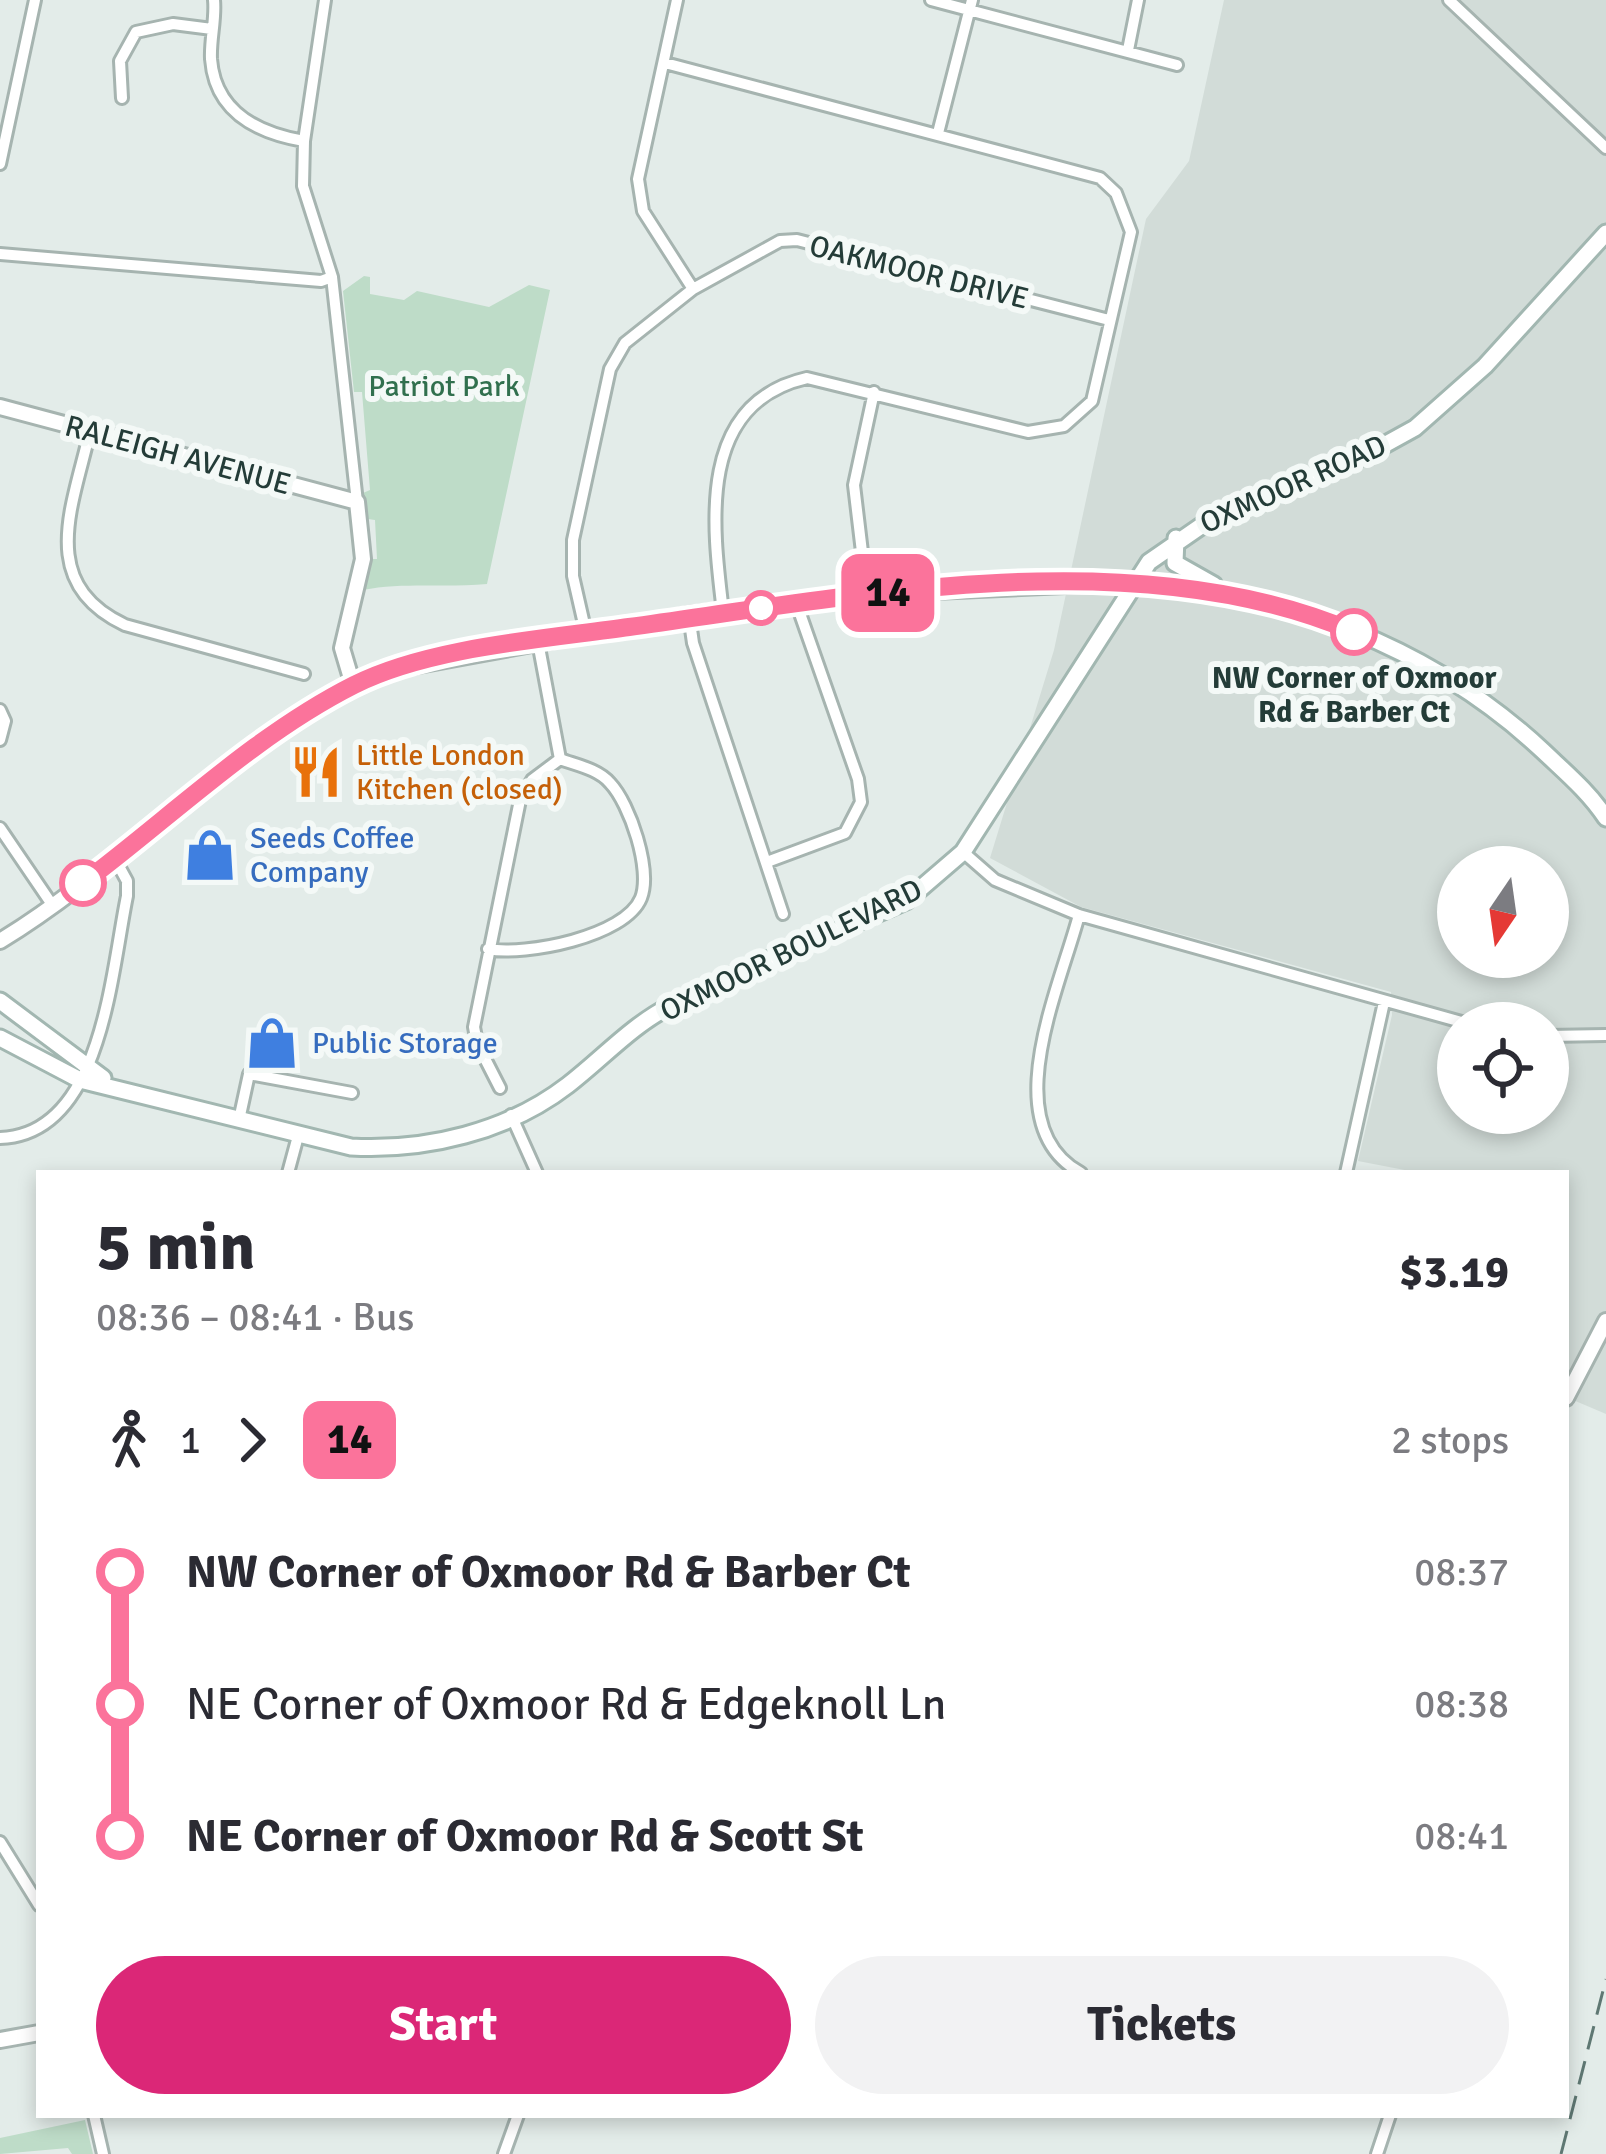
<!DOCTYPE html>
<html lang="en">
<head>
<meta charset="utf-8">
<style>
	body { margin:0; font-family:Signika,sans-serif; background:#f2f2f3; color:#2b2b33; height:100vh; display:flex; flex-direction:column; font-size:45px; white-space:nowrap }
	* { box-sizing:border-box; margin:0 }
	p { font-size:39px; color:#7c7c81 }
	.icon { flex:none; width:66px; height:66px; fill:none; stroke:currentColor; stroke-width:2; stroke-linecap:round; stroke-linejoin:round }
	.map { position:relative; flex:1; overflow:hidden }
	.sheet { position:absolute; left:36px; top:1170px; width:1533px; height:948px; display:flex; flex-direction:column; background:#fff; border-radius:0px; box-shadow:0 6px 18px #0003 }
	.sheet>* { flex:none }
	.badge { padding:0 24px; border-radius:18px; font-size:42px; line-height:78px }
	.needle { width:78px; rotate:193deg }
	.tools { position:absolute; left:1437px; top:846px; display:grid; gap:24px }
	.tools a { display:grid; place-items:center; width:132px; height:132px; border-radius:50%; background:#fff; box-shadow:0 6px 18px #0003; font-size:60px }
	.map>.badge { position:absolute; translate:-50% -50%; box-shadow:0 0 0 6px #fff }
	.legs { display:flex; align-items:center; gap:18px; height:132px; padding:0 60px; font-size:39px }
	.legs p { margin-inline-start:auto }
	.overview { display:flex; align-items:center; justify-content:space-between; height:204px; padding:0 60px }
	h1 { font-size:66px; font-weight:700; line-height:90px }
	.cta { display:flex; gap:24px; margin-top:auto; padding:24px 60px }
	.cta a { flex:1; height:138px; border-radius:72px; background:#db2777; color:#fff; font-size:48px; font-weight:700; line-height:138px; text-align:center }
	.cta a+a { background:#f2f2f3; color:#2b2b33 }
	ul { padding:0 60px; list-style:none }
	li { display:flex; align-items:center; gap:42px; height:132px; font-size:45px }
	li i { display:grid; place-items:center; width:18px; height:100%; margin:0 15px; background:currentColor }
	li i::after { content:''; width:30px; height:30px; margin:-15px; border:9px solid; border-radius:50%; background:#fff }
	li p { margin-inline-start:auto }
	li:first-child i { background:linear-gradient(#0000 50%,currentColor 0) }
	li:last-child i { background:linear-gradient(currentColor 50%,#0000 0) }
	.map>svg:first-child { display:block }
</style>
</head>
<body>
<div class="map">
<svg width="1606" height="2154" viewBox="0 0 1606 2154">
	<rect width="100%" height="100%" fill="#e3ece9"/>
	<!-- built -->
	<path fill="#d2dcd8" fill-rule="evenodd" d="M1224,0H1606V1414L1566,1397V1173H1420L1358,1161L1392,1015L1391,992L1081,907L990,858L1054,650L1146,219L1189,161ZM1458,867H1548V957H1458ZM1458,1023H1548V1113H1458Z"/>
	<!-- green -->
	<path fill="#bedcc8" d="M364,276L370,277V294L404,300L417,291L489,307L529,285L550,290L487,584C445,588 403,582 363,590L370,559H377L375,520L368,519L363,493L370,490L362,392H354L343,291Z
		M85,2120L93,2154H72L68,2148L0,2154V2138Z"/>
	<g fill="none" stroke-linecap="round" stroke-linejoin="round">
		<!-- minor casing -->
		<g stroke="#a6b4b0" stroke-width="16">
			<path id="minor" d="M214,0C216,19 210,39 211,59C215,112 257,133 304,141
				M325,0L304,141L303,186L332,277L357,502
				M677,0L638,179L643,211L693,289
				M931,0L1177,65
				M1449,0L1606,148
				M1128,50L1138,0
				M665,63L1100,178L1116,193L1131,232L1092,401L1064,426L1028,432L807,378C697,403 712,523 723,612
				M122,98L120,61L136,32L173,24L212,29
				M938,133L972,0
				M0,164L35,0
				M0,254L321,281L332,277
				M90,431C73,506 36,583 125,625L304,674
				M867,594L854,485L874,392
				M689,615L693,643L783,914
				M586,633L573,576V540L610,369L625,343L693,289L780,241L797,240L1109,320
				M538,642L560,759
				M0,710L5,721L0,740
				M0,828L53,906
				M963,852L995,880L1079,915L1465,1023
				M767,862L845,833L861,802L858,779L797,605
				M1079,915C1059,990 995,1126 1081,1173
				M488,949C525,956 625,937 641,898C652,870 630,804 610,783C598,769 576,765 560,759
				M1548,1036L1606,1035
				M500,1088L477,1043L474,1027L520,800L532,780L560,759
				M511,1115L537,1173
				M239,1120L249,1074L352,1093
				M0,1138C102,1135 111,973 127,896V881L115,859
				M288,1173L298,1136
				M1346,1173L1384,1002
				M0,1842L39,1905
				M94,2115L103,2154
				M504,2154L518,2115
				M1377,2154L1390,2115"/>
		</g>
		<!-- tertiary casing -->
		<g stroke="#a6b4b0" stroke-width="20">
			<path id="tertiary" d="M0,407L357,502L363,559L342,648L353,685
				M0,941C135,859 243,728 391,670L689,615L867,594L1133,582
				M1566,1398L1606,1321
				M0,2040L39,2033"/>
		</g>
		<!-- secondary casing -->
		<g stroke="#a2b7b1" stroke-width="21">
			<path id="secondary" d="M1176,538L1175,563L1214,585
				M1133,582C1284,591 1432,647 1543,751C1565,772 1589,792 1606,818
				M0,1001L103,1078
				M0,1038L80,1080L351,1147C426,1151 507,1132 568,1085C603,1058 631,1026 670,1006C746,966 828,936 906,901L963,852L1149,562L1217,515L1366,455L1415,428L1485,366L1606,233"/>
		</g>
		<!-- minor -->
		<use href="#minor" stroke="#fff" stroke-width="10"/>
		<!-- tertiary -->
		<use href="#tertiary" stroke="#fff" stroke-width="14"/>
		<!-- secondary -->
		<use href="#secondary" stroke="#fff" stroke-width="15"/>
		<!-- rail -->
		<path stroke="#5f7873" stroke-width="3" stroke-dasharray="24 12" stroke-linecap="butt" d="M1561,2154L1606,1979"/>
	</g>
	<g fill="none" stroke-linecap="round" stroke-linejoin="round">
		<!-- line-1 casing -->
		<g stroke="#fff" stroke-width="27">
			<path id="line-1" d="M83,883C171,817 255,735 354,685C429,647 545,639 629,627C855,596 1138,539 1354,632"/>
		</g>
		<!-- line-1 -->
		<use href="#line-1" stroke="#fb739b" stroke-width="18"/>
	</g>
	<!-- icons -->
	<defs>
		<g id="restaurant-bare" transform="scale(4.14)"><path d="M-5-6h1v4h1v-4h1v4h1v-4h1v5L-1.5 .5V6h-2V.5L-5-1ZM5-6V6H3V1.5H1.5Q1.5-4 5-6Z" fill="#e8710a" stroke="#f4f9f7" stroke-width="2.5" paint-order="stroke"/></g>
		<g id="shop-bare" transform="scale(4.14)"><path d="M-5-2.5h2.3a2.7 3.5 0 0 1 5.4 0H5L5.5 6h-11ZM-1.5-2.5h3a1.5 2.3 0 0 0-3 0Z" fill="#3f7fe0" stroke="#f4f9f7" stroke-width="2.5" paint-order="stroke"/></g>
	</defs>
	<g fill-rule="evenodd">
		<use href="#restaurant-bare" x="316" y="772"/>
		<use href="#shop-bare" x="210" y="855"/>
		<use href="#shop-bare" x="272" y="1043"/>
	</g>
	<!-- markers -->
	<g fill="#fff" stroke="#fb739b" stroke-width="6">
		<circle cx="761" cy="608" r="15"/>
		<circle cx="1354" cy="632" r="21"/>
		<circle cx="83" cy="883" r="21"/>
	</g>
	<g text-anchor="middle" stroke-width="12" stroke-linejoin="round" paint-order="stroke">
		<!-- street labels -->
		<g font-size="30" fill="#243c38" stroke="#f4f9f7">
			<text transform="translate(919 272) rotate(14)" y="10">OAKMOOR DRIVE</text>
			<text transform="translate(178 455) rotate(15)" y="10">RALEIGH AVENUE</text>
			<text transform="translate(1293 484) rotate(-24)" y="10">OXMOOR ROAD</text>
			<text transform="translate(791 950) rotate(-26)" y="10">OXMOOR BOULEVARD</text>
		</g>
		<!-- park labels -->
		<g font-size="30" fill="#31704e" stroke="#f4f9f7">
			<text x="444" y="396">Patriot Park</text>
		</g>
		<!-- stop labels -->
		<g font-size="30" font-weight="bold" fill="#243c38" stroke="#f4f9f7">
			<text x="1354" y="688">NW Corner of Oxmoor<tspan x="1354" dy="34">Rd &amp; Barber Ct</tspan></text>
		</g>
		<!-- food labels -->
		<g font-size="30" fill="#c56008" stroke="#f4f9f7" text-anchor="start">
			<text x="356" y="765">Little London<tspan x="356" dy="34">Kitchen (closed)</tspan></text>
		</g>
		<!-- shop labels -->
		<g font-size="30" fill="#366cbe" stroke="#f4f9f7" text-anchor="start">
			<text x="250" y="848">Seeds Coffee<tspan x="250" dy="34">Company</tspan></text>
			<text x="312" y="1053">Public Storage</text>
		</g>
	</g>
</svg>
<div class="tools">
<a><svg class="needle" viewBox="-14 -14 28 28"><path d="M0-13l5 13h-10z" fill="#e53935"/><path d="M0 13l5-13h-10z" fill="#7c7c81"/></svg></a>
<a><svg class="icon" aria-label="locate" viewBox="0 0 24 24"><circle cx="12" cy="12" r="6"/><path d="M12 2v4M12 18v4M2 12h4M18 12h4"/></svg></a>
</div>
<b class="badge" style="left:888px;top:593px;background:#fb739b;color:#111">14</b>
<section class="sheet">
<div class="overview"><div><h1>5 min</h1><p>08:36 – 08:41 · Bus</p></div><b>$3.19</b></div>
<div class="legs"><svg class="icon" aria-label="walk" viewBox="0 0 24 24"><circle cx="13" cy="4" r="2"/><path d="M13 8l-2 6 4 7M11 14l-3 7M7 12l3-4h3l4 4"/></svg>1<svg class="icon" aria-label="forward" viewBox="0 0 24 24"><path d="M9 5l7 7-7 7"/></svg><b class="badge" style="background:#fb739b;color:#111">14</b><p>2 stops</p></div>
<ul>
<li><i style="color:#fb739b"></i><b>NW Corner of Oxmoor Rd &amp; Barber Ct</b><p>08:37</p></li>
<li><i style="color:#fb739b"></i><span>NE Corner of Oxmoor Rd &amp; Edgeknoll Ln</span><p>08:38</p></li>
<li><i style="color:#fb739b"></i><b>NE Corner of Oxmoor Rd &amp; Scott St</b><p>08:41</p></li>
</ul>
<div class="cta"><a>Start</a><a>Tickets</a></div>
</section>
</div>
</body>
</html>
